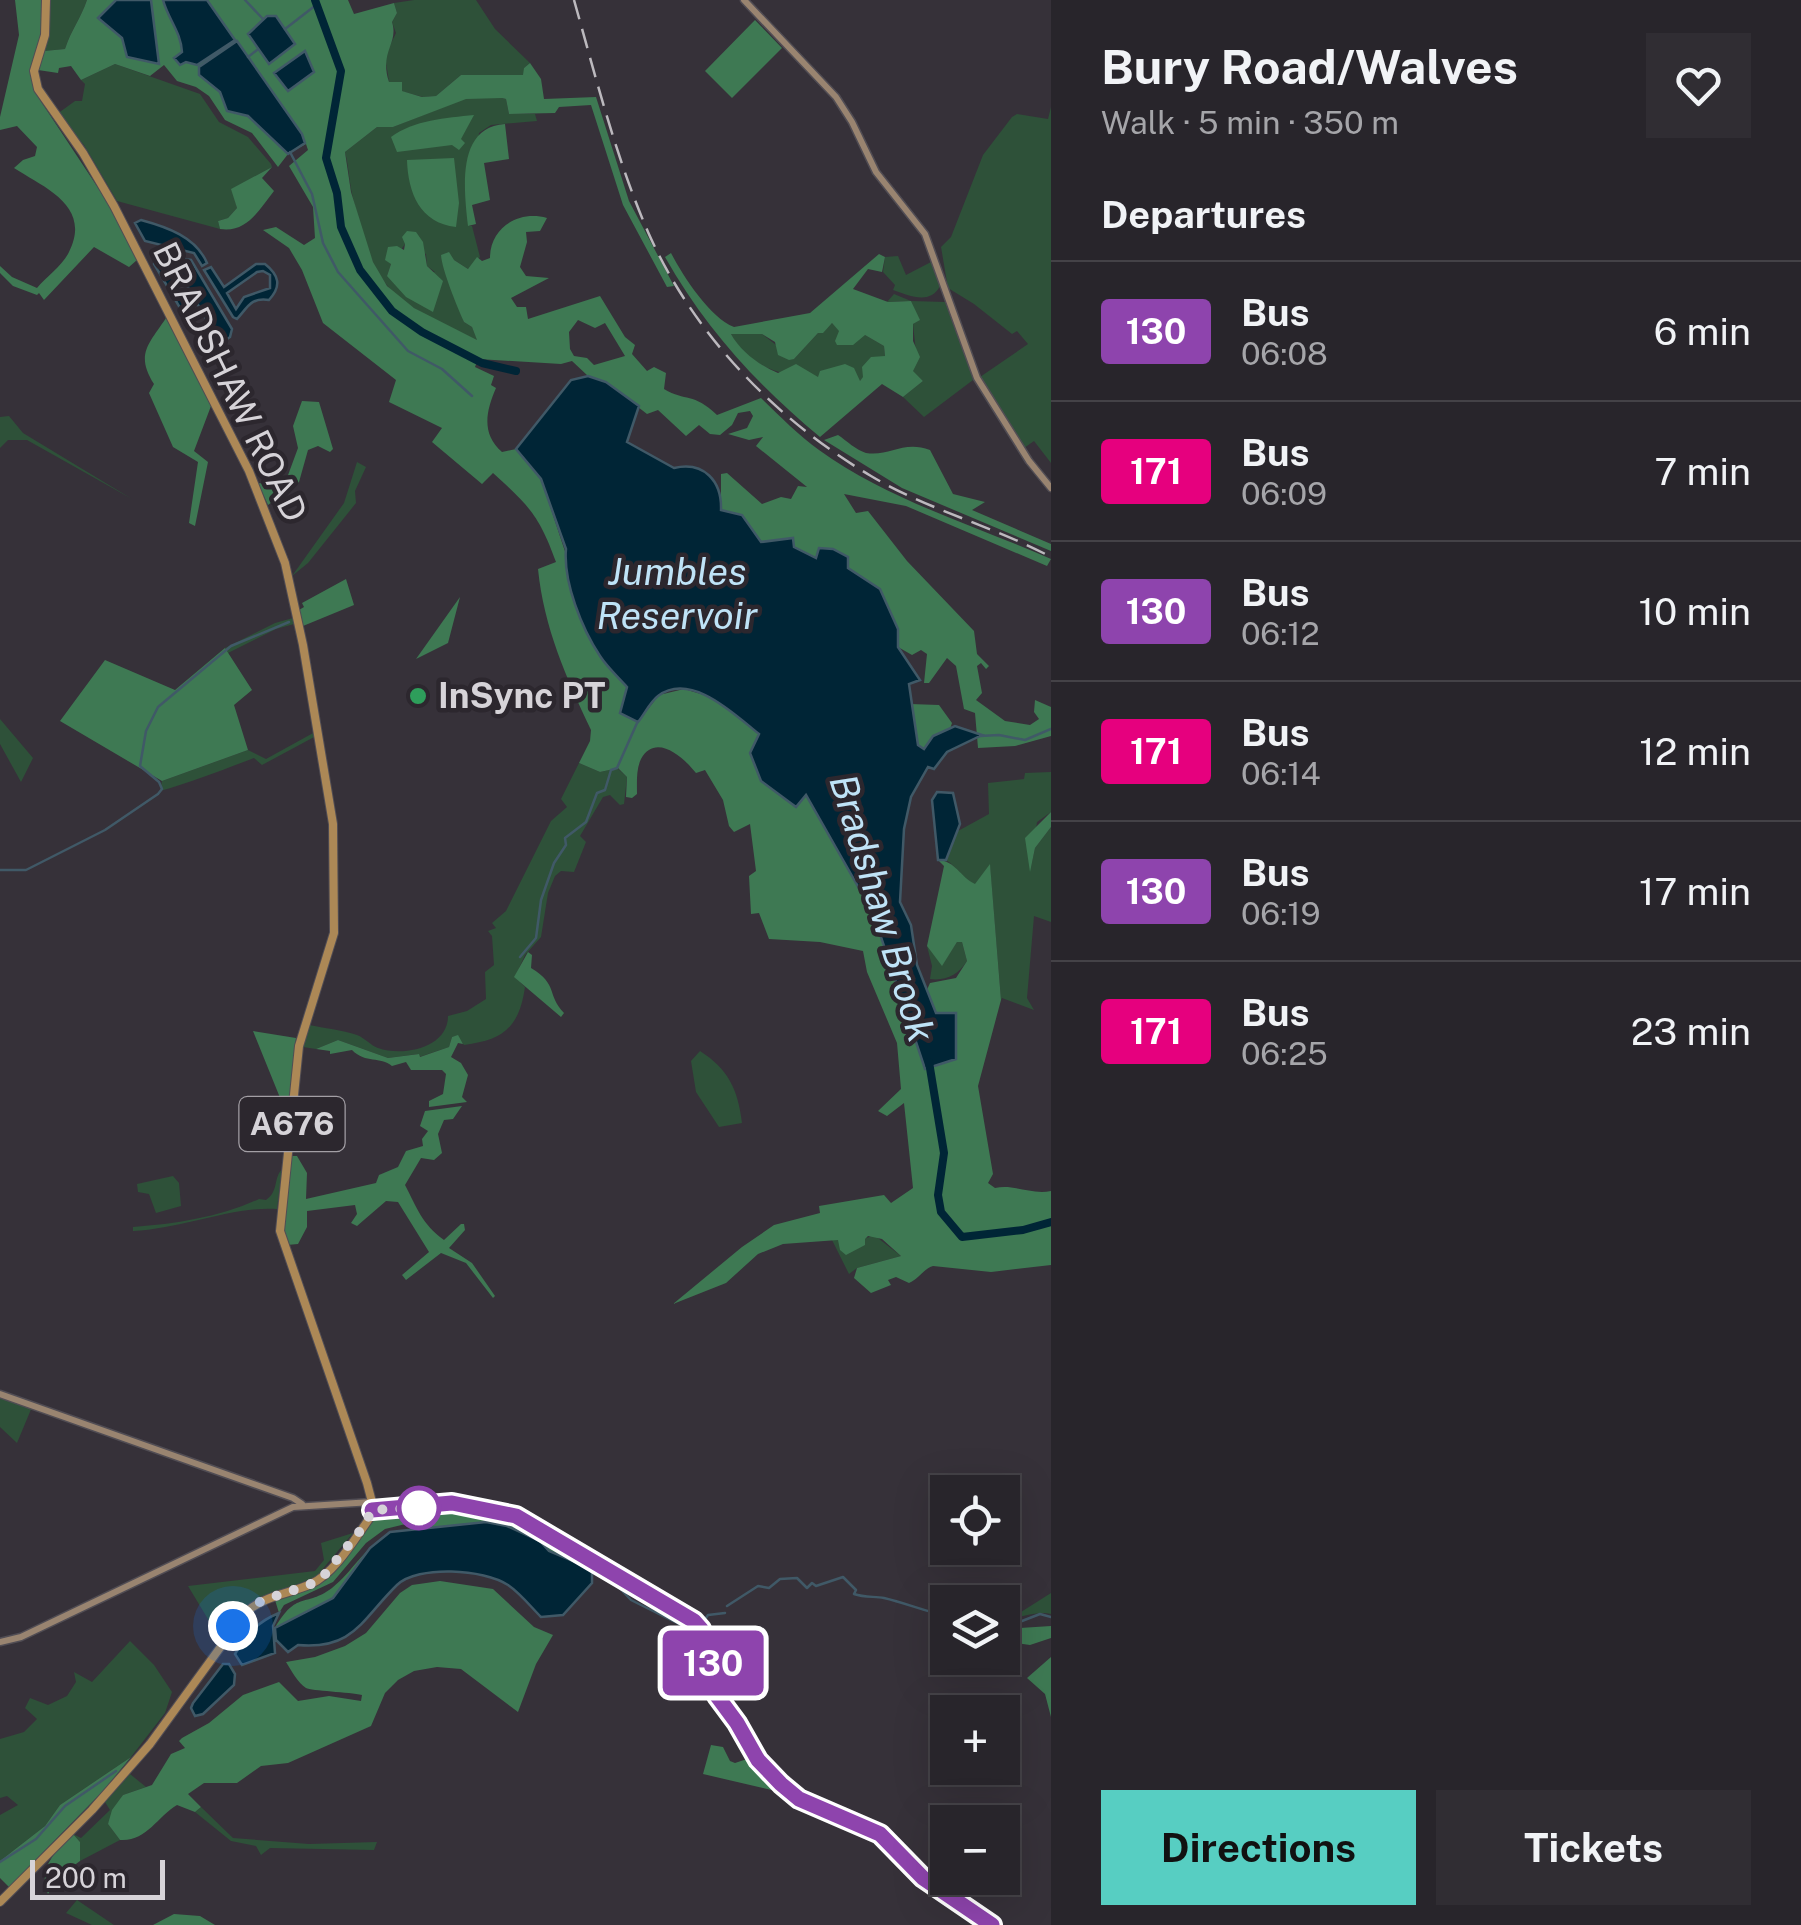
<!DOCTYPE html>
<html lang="en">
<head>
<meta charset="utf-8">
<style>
	body { margin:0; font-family:"Public Sans",sans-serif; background:#302d33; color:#f1f3f6; height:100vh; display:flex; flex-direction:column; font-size:38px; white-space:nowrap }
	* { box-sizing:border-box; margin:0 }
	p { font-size:32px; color:#a5a5a9 }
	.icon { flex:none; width:55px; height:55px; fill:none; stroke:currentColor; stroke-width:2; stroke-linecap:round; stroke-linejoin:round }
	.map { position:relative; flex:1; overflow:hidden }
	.side { display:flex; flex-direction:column; background:#28252b; width:750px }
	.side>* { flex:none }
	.badge { padding:0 20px; border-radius:8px; font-size:35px; line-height:65px }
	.buttons { position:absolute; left:930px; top:1475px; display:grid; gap:20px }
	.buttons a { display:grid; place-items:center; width:90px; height:90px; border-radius:0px; background:#28252b; box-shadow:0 10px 40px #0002,0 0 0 2px #444247; font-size:50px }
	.scale { position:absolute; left:30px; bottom:25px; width:135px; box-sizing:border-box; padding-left:10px; border:5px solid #d6d3d8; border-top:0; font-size:28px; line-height:35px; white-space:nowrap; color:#d6d3d8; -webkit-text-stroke:8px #2c272e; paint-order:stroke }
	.you { position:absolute; width:50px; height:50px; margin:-25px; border:8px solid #fff; border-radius:50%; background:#1a73e8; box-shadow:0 0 0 15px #1a73e833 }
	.map>.badge { position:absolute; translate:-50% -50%; box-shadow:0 0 0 5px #fff }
	h2 { padding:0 50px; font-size:38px; line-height:90px }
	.round { display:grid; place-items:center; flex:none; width:105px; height:105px; border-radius:0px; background:#302d33 }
	.headline { display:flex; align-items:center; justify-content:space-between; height:170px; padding:0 50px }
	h1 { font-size:48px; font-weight:700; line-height:75px }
	.cta { display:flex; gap:20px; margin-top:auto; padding:20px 50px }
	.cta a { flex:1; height:115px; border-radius:0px; background:#57cec2; color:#111; font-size:40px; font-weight:700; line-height:115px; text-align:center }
	.cta a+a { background:#302d33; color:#f1f3f6 }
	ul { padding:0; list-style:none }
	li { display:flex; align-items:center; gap:30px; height:140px; padding:0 50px; border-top:2px solid #444247 }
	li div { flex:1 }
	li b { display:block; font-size:38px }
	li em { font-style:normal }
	li .badge { min-width:110px; font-weight:700; text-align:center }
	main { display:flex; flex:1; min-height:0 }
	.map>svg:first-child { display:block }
</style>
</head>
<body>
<main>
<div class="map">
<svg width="1051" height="1925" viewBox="0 0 1051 1925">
	<rect width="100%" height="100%" fill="#363139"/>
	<!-- green -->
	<path fill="#2e5139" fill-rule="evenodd" d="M50,0H87C81,18 71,30 65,49L44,51L50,27Z
		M414,0H476L495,29L530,63L524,68V75H461L436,96L423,97L401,91L389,82L385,56L396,33L392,22L397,13L394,3Z
		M115,64L200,94L219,122L248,137L271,164L272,167L232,189L237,208L228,218L218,221L220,229L117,201L84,145L57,114L75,101H82L85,84L81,80Z
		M466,98H502L506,99L509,114H535L537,121L491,125L479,133L469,226H472L480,257L468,269L454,260L449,278L464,322L472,327L478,341C449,325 407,311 386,284C368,261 360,225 353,198C349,183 349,167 345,152L377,127H393ZM405,244L426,254L427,266L435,272L387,276L391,264Z
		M1051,107V463L1034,441L1024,448L980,377L1028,344L1017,331L1012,334L974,304L948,288L941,247L951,237L983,155L1012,117L1017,114L1048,119Z
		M898,256L906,275L931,262L940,286C930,305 910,296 893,290L895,285L883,272L885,257Z
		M894,294L911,301L945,302L971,372L973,380L924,417L903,397L923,381L912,371L916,352L913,324L919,320L911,301L887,302Z
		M832,323L840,331L865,335L884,346L885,356L860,381C814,380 755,380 731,334H762L794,359L818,333Z
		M9,416L23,433L132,499L27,440H8L0,448V417Z
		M357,462L366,467L355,491L356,503L308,563L292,576L344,503Z
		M293,618L294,624L276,629L228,653L225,648L275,623Z
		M0,719L33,758L21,782L0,744Z
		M315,732L316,736L262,765L254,758C225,769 192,782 160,791L162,781L248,750L266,759Z
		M579,763L600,772L617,768L627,777L624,804L620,805L610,795L603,797L580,836L586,842L574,872L561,871L555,876L548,893L541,937L525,955L515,977L525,987C519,1028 503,1040 464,1045L457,1036L452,1037L449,1047L419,1057L418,1054L388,1058L338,1040L316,1049L303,1047L309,1025C324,1028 342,1030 357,1035C365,1038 370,1045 378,1048C403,1057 448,1048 448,1016L467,1011L486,999L485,972L494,965L492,936L488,931L496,928L492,923L506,911L551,821L567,807L561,799Z
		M1051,772V812L1037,822L1031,867L1035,848L1051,827V922L1034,916L1027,998L1034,1010L1002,998L1001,1000L990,866L975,885C962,878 958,868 946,860L958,831L989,814L988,783L1024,779L1025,773Z
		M957,942H962L967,961C958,975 946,981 930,979L932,966L927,946L942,965Z
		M700,1051C728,1069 738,1089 742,1123L719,1127L696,1092L691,1061Z
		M282,1169L277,1209C233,1206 181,1229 133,1231V1227C176,1224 220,1217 259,1199L266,1200C279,1191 273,1179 282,1169Z
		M173,1176L179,1183L181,1206L156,1213L149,1194L138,1192L137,1184Z
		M874,1235L901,1256L857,1268L849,1274L832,1240L864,1239Z
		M0,1397L32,1407L17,1443L0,1427Z
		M353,1533L316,1577L257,1600L239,1615L220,1639L188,1586L315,1571L324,1560L321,1543Z
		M1051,1593V1614C1037,1610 1019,1619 1003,1619V1605L1021,1612Z
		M130,1641L154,1665L172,1692L165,1713L131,1757L60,1805L45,1826L0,1861V1815L18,1805L7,1796L0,1798V1739L24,1732L37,1719L25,1708L30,1698L48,1705L67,1696L76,1682L74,1672L92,1682Z
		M130,1774L146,1787L123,1795L108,1824L120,1840L80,1861V1842L73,1834L81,1838L110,1810L105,1802Z
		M201,1807L233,1838L309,1844L377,1842L374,1850L270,1848L261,1855L256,1846L231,1841L195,1812Z
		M77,1900L114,1925H92L66,1913Z"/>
	<!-- forest -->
	<path fill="#3e7953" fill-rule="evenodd" d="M15,0H41V35L31,71L40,100L114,212L137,260L129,267L94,247L44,300L39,293L37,295L13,286L0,273V266L12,277L37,288C46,277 63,265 69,252C92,206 45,188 14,168L23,160L35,156L37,147L17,126L0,130V117L19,35Z
		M87,0H348L354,14L394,3L397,13L392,22C399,44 379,51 389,82H402V91L422,97L436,96L461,75H523L524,68L530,63L541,79L544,99L596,97L629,201L674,286L667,287L623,205L591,105L559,107L555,113L509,114L506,99L502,98L466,99L393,127H377L345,152L351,192L373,262L387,286L414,308L477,340L472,327L464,322C457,306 442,270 441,255L449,252L454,260L468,269L477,257L482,261L490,258C490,228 518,210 547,218L540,231L526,232L527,242L520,267L526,276L549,278L511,298L517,307H526L528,319L600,296L625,337L635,345L632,354L647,371L654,367L666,373L664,389C686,402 693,392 717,415L761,398C780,416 798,435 819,450C888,500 974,525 1051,559L1047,566L906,506L844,494L856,513L868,511L907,561L974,631L977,654L989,666L986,669L981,663L977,666L982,693L976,700L1005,721L1030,725L1039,719L1034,712L1035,700L1051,707V736L1015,746L978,748L975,713L964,709L956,666L947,658L929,683H924L927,654L921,650L912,655L898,647L880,589L819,548L817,558L794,547L793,538L762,542L742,515L721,510V474L727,473L762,504L781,497L791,499L798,486L807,487L756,446L763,437L749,440L728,434L747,428L753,416L750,411L738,413L732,425L720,435L710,434L699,425L686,436L658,410L647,414L606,382L588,376L572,361L561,364L478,359L475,367L494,376L491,385L496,388C486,411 481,434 502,452L516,449L541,479L600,657L627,687L638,722L659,695L684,689L714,698L759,734L806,794L873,913L926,1068L956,1059L955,1013H936L926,992L930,983L956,978L967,961L962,942H957L942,966L927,946L944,866L938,860C956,861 960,877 975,884L990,864L1001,1000L978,1086L993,1174L988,1183L995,1188C1015,1184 1031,1195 1051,1191V1265L991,1272L933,1266C923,1269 919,1279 909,1283L896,1277L888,1280L891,1285L871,1293L854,1278L857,1268L901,1256L882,1239L868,1236L865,1239V1245L846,1255L840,1250L838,1240L783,1244L758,1254L726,1283L673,1304L742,1247L774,1225L820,1213L819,1206L884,1195L891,1203L913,1188L904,1103L887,1116L878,1111L901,1089L897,1043L867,972L863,951L820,942L769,939L759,913L751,914L749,876L756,871L750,824L734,832L729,826L723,800L705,770L696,773C684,758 656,732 641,759C636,769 637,783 637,794L632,798L626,797L627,777L618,768L600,772L579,763L590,741L591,730C566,677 544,628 538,569L556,562C539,515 529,506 493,473L482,484L432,442L442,428L389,402L396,380L323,323L302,270L289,248L263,230L276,227L304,245L315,238L313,207L289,166L308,150L306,144L288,154L278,167L252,133L225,120L209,96L196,87L177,81L164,65L150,76L115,64L81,80L71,66L59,68L58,73L38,70L44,51L65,49C71,30 81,18 87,0ZM578,320L595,328L605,323L625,356L594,365L587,358L574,356L570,349L569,332Z
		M755,20L782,48L732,98L705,71Z
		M474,115L461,139L465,143L459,150L452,145L397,152L391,137C414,120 446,118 474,115Z
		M505,124L509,159L484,163L490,200L472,205L476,224L468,226C464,190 456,127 505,124Z
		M454,158L459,203L456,227C420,223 408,193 407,160Z
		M272,167L262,178L274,191C258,211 247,233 220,229L218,221L228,218L237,208L231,189Z
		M407,231L416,232L423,242L427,266L443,281L433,312L406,297L387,276L391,264L385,260L388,247L397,246L404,250L405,244L402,237Z
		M671,253C683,276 710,318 734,327L810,313L879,254L885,257L882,272L868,269L853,289L888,302L911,301L920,320L913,324V341L920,357L913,371L923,381L903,397L882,384L820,437C757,385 705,328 665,257ZM832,323L839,331L835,341L837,345H853L865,335L884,346L885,356L871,357L862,367L863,377L860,381L854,368L845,364L820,371L818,377L796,364L778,373C759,365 741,352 731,334H762L775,342L778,355L789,360L794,359L818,333H823Z
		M166,318L211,406L194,451L208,462L195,526L189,523L198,462L173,447L149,393L154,384C135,354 149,344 166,318Z
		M302,401L319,402L333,449L330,452L318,446L308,450L299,482L268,505L258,483L284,486L298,448L293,426Z
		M838,435C847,441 856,450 866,453C889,457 903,440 930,450L953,494L985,502L972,510L1051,544V551L902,488L824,440Z
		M346,579L354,605L303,626L299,610L304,607L302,603Z
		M460,597L448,643L416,659Z
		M225,648L252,690L234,705L248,750L162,781L60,721L105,660L175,690Z
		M910,704L939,705L952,723L950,729L933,736L924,749L917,745Z
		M1051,812V827L1035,848L1030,872L1025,838Z
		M528,952L532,955L531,968C559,985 546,994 564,1013L561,1017L514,977Z
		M253,1031L296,1038L289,1110H285Z
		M458,1035L463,1044L458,1043L451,1057L461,1063L468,1075L462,1097L467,1102L429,1107V1101L443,1094L446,1074L442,1070H411L406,1062L392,1066C380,1056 366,1064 352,1050L330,1054V1051L316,1049L338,1040L388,1058L419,1054L420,1057L449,1047L452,1037Z
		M462,1106L453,1119L444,1120L438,1134L442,1153L434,1160L421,1158L405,1185C417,1208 422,1224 444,1240L461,1224H464L465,1230L449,1248L472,1263L495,1296L493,1298L466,1263L441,1253L406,1280L402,1275L429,1252L398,1202L386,1201L357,1226L351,1223L357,1214L355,1205L307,1211V1227L298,1244L287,1245L283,1223L291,1156H297L307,1173L306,1199L376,1183L379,1175L398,1167L406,1151L423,1146L422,1139L428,1131L420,1126L425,1111Z
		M451,1505L515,1517L596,1570L548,1551L540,1541L485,1522L423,1529L418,1521L385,1529L366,1543L333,1582L284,1605L279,1613L275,1600L326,1580L376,1516L378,1520L394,1519V1512Z
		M390,1532L370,1548L333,1598L275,1628C297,1590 305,1608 332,1588C354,1570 362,1550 390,1532Z
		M440,1581L493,1589L534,1627L553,1635L536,1664L518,1712L461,1669L437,1667L414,1671L398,1680L385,1693L371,1726L288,1763L261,1766L237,1783H204L188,1794L201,1807L195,1812L177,1805C157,1817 146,1842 120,1840L108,1824L112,1810L123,1795L152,1785L171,1754L185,1748L179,1741L182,1738L209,1723L243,1695L279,1682L298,1701L329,1696L361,1701L362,1695C350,1692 311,1691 306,1688C298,1683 291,1670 286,1662L315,1657L345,1646L366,1633L400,1593L412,1585Z
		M1051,1626V1638L1030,1645L1003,1641V1629Z
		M1051,1657V1717L1045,1694L1027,1678Z
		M744,1741L755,1760L784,1793L703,1774L711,1745L723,1747L730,1761L735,1763L747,1759L739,1748Z
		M131,1757L102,1792L9,1887L0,1878V1861L45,1826L60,1805Z
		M73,1834L80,1842V1861L57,1878L48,1894C37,1868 56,1851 73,1834Z
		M174,1914L200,1916L215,1925H153Z"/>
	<!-- water -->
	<path fill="#002536" stroke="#405967" stroke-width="2.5" fill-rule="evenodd" d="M116,0H151L159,64L127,57L122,38L98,18Z
		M163,0H207L235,40L197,65L186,62L180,65L174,58L182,52C181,32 168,19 163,0Z
		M267,16H276L295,44L269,64L248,34Z
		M237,41L302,134L305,143L288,154L248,116L227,111L220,92L199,75V67Z
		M305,51L314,72L288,91L274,73Z
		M141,220C167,227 196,237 207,263L202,266L194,253L145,241L135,223Z
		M158,255L191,260L232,329L230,337L224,341L217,338L177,268L166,264L191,315L186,318L154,264Z
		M256,264H265C279,275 282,286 269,300C251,297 248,307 237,319L233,317L204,270L211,267L224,287ZM263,271L270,275V288L244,297L236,309L227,293L257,272Z
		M588,376L606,382L639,406L627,442L674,468C704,461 722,481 721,510L742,515L761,542L793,538L794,547L816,558L819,548L833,549L848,557V568L880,589L898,629V647L920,680L909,684L918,745L924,749L933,736L955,726L982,735L947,752L934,769L928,767L911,797L904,829L900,902L911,925L917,965L936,1013H956V1059L925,1069L873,913L806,795L796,807L761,781L750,753L759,734C735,715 691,671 658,696C650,702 644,715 638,722L620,713L627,687C618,677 607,667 600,656C582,629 563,582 566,549L541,479L516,449L571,380Z
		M937,792L953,793L960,824L946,860H938L932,800Z
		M486,1522L507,1526L540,1541L549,1551L592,1569V1583L563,1615L541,1617C531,1607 520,1593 508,1585C484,1569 418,1565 397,1585C362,1619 354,1650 298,1645L288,1652L276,1640L275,1628L333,1598L370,1548L390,1532Z
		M279,1613L273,1626L275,1653L242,1665L235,1654C247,1634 257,1622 279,1613Z
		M223,1664H229L235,1674L234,1685L203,1714L195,1716L191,1708L193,1703Z"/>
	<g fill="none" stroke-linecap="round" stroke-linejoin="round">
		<!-- stream -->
		<path stroke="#405967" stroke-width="2.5" d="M245,0L263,19
			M285,29L316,5
			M248,57L257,50
			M290,152L312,194L323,243L338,272L408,351L442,369L472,396
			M980,736L999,735L1025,740L1051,729
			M0,870H26L105,830L158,794L162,789L159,782L140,766L146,731L158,707L231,646L289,622
			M520,957L536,938L541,900L554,863L566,845L565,838L586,822L597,793L605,790L611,770L617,768L637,723
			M603,1578L611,1579L631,1600L687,1628L694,1626
			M727,1606L758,1586L769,1588L780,1579L797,1578L807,1588L812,1583L816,1586L843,1577L856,1590L854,1594C865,1598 875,1596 884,1598C906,1603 926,1612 948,1616
			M1002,1621H1022L1040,1614L1051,1617
			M703,1622L708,1615L725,1613
			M0,1862L36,1839L65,1806L116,1771"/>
		<!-- river -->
		<path stroke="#002536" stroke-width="8" d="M315,0L341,71L326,158L337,193L341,227L360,270L392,311L422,332L482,363L516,371
			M929,1062L944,1153L938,1195L941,1212L962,1237L1023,1230L1051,1222"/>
		<!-- secondary casing -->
		<g stroke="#514d54" stroke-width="9">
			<path id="secondary" d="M744,0L836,97L852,122L876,172L925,234L977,378L1029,461L1051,488
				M0,1394L293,1498L302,1504
				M372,1510L452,1503L516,1516L693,1621L701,1629L711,1654L717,1696L737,1723L758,1760L781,1784L799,1799L880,1834L923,1878L992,1925
				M0,1642L21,1637L293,1507L372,1502"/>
		</g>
		<!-- primary casing -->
		<g stroke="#514d54" stroke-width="10">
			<path id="primary" d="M0,1902L92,1810L150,1744L246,1612C266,1595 289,1594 311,1584C335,1573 354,1540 369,1519L372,1502L367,1483L280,1231L299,1046L334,933L333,824L303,645L285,563L249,471L114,206L83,153L38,89L34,71L45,35L46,0"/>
		</g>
		<!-- secondary -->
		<use href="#secondary" stroke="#998470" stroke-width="6"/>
		<!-- primary -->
		<use href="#primary" stroke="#ac8856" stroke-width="8"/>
		<!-- rail -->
		<path stroke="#bcb9be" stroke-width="2.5" stroke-dasharray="20 10" stroke-linecap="butt" d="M574,0C596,78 616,158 648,232C693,334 776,420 871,476C928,510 993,526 1051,557"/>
	</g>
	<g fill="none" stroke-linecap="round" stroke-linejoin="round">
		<!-- line casing -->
		<g stroke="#fff" stroke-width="22">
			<path id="line" d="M372,1510L452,1503L516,1516L694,1621L701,1629L711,1654L717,1696L737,1723L758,1760L781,1784L799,1799L880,1834L923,1878L992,1925"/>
		</g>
		<!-- line -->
		<use href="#line" stroke="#8e44ad" stroke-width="15"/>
		<!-- walk -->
		<path stroke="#d6d3d8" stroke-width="10" stroke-dasharray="0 18" d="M233,1626L261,1601L309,1585L322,1578L364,1526L372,1510L419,1508"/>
	</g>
	<!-- markers -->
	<circle fill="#2e9e5b" stroke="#2c272e" stroke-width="4" cx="418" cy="696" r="10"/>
	<circle fill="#fff" stroke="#8e44ad" stroke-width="5" cx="419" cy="1508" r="20"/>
	<g text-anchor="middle" stroke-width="9" stroke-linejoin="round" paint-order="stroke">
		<!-- shield labels -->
		<rect fill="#2c272e" stroke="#a39fa5" stroke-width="2.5" x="239.5" y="1097" width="105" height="54" rx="8"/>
		<g font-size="32" font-weight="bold" fill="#d6d3d8">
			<text x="292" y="1135">A676</text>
		</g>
		<!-- street labels -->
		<g font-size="35" fill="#d6d3d8" stroke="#2c272e">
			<text transform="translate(230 382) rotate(64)" y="12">BRADSHAW ROAD</text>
		</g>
		<!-- poi labels -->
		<g font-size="35" font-weight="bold" fill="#d6d3d8" stroke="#2c272e" text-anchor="start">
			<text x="438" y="708">InSync PT</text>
		</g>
		<!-- water labels -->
		<g font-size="38" font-style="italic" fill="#bfe3f7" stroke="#2c272e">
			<text x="677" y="585">Jumbles<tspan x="677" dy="44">Reservoir</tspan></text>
			<text transform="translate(882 908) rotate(73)" y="13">Bradshaw Brook</text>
		</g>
	</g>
</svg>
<div class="buttons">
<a><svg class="icon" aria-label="locate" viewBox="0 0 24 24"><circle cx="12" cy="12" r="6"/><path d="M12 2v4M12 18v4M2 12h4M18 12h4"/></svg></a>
<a><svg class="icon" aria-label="layers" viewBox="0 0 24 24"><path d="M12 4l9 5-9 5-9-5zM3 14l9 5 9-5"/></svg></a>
<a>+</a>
<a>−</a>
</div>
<div class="scale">200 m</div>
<div class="you" style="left:233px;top:1626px"></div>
<b class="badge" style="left:713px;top:1663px;background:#8e44ad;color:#fff">130</b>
</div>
<section class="side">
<div class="headline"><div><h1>Bury Road/Walves</h1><p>Walk · 5 min · 350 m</p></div><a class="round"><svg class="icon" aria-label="heart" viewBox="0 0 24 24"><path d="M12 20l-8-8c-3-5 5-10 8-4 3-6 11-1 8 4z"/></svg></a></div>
<h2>Departures</h2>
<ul>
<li><span class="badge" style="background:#8e44ad;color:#fff">130</span><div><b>Bus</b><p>06:08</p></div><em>6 min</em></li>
<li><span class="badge" style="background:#e6007e;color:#fff">171</span><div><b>Bus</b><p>06:09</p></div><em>7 min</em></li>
<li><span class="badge" style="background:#8e44ad;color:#fff">130</span><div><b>Bus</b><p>06:12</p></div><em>10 min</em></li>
<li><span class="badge" style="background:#e6007e;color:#fff">171</span><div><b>Bus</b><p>06:14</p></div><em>12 min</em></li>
<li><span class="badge" style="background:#8e44ad;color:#fff">130</span><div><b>Bus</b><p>06:19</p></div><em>17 min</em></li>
<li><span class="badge" style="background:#e6007e;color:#fff">171</span><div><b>Bus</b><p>06:25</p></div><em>23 min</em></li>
</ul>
<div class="cta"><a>Directions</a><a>Tickets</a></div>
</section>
</main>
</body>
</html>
